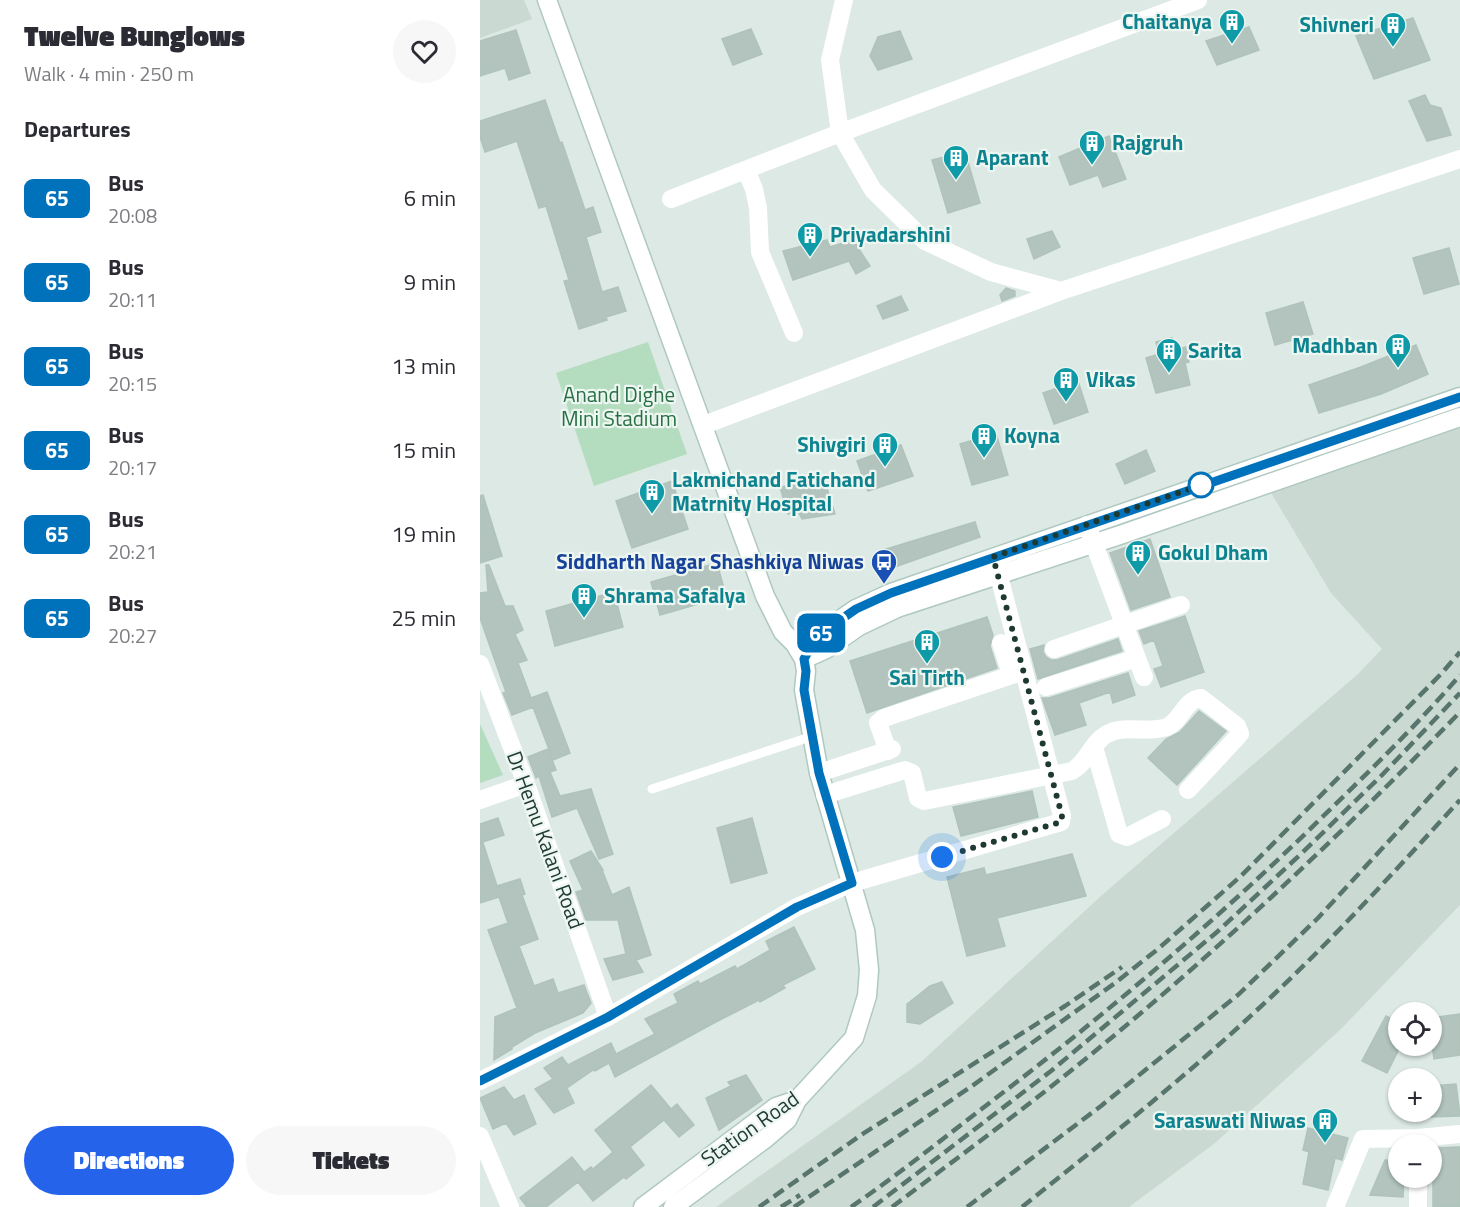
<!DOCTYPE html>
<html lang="en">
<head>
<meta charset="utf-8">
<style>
	body { margin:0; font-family:"Titillium Web",sans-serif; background:#f7f7f7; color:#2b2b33; height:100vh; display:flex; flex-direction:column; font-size:22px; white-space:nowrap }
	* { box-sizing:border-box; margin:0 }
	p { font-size:20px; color:#7c7c81 }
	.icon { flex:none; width:33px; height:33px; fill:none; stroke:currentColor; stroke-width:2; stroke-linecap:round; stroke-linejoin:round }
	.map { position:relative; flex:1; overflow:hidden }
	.panel { display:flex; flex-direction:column; background:#fff; width:480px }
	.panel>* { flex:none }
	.badge { padding:0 12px; border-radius:9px; font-size:21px; line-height:39px }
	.tools { position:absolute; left:908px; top:1002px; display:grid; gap:12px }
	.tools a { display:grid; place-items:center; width:54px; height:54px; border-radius:50%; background:#fff; box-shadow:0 2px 4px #0004; font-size:30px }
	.you { position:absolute; width:30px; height:30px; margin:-15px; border:4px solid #fff; border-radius:50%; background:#1a73e8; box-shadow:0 0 0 9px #1a73e833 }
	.map>.badge { position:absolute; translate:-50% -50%; box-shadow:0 0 0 3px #fff }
	h2 { padding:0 24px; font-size:22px; line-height:54px }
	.round { display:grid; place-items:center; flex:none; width:63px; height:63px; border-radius:32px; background:#f7f7f7 }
	.summary { display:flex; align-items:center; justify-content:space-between; height:102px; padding:0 24px }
	h1 { font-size:28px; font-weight:800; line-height:45px }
	.button { display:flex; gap:12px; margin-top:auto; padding:12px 24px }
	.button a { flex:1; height:69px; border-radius:36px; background:#2563eb; color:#fff; font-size:24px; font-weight:800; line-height:69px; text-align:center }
	.button a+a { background:#f7f7f7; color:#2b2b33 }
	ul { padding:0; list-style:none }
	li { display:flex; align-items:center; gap:18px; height:84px; padding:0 24px }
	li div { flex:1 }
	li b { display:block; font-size:22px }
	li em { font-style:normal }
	li .badge { min-width:66px; font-weight:700; text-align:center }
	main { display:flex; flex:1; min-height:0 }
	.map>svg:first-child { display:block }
</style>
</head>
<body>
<main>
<section class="panel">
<div class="summary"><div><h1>Twelve Bunglows</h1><p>Walk · 4 min · 250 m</p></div><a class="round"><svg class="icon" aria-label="heart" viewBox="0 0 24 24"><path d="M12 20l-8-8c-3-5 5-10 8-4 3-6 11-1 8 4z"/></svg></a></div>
<h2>Departures</h2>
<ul>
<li><span class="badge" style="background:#0072bc;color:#fff">65</span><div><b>Bus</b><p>20:08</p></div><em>6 min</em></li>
<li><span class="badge" style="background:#0072bc;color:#fff">65</span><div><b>Bus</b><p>20:11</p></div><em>9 min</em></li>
<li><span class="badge" style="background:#0072bc;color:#fff">65</span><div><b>Bus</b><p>20:15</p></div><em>13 min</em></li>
<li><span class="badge" style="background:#0072bc;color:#fff">65</span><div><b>Bus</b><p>20:17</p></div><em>15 min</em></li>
<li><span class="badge" style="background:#0072bc;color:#fff">65</span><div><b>Bus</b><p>20:21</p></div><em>19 min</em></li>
<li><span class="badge" style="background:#0072bc;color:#fff">65</span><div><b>Bus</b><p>20:27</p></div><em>25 min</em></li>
</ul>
<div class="button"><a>Directions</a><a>Tickets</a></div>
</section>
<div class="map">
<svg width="980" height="1207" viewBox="0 0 980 1207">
	<rect width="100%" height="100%" fill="#dce9e4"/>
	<!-- built -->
	<path fill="#cbd9d3" d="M0,0H44L52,19L0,38Z
		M980,426V905L861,1029L735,1143L649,1207H236L441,1062L621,896L878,674L902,649L851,593L787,486Z"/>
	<!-- green -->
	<path fill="#b4dcbf" d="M168,342L207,454L114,486L76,373Z
		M0,724L23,775L0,783Z"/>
	<!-- building -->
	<path fill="#b2c4bd" stroke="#afc3bb" stroke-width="1.5" d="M933,18L950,60L894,79L876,36Z
		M769,27L779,50L737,65L726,41Z
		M271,29L282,54L253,65L242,39Z
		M36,30L50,73L29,80L25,68L0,76V41Z
		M420,31L432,59L398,70L390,56L398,37Z
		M945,95L950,105L961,108L971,135L947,141L929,101Z
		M65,100L80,143L82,142L105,210L113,207L121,232L106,237L122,292L138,287L146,311L126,317L127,320L99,329L84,281L89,280L66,206L59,208L37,141L5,152L0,137V121Z
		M629,136L646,179L623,187L618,175L590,185L579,157Z
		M485,152L500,203L468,213L452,160Z
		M572,231L580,247L554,259L547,239Z
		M347,240L350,247L373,240L390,266L376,274L369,261L313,280L303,251Z
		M969,248L979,284L944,294L933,258Z
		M526,288L535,291V296L522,301L520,295Z
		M421,296L428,310L403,319L397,306Z
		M823,302L833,334L795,345L786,313Z
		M692,338L695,350L706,347L709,362L705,363L710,385L676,393L666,358L679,354L676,342Z
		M936,345L948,374L901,394L839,413L829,385L881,367Z
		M598,381L608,412L574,424L563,393Z
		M516,433L528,475L492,485L480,444Z
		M421,445L433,476L388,491L377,461Z
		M666,450L675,471L645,484L636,464Z
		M192,481L208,529L152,548L136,501Z
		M316,485L347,488L355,514L322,519L318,511L308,514L300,487Z
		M3,495L22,556L0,563V496Z
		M495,522L500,537L409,569L403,550Z
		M670,539L690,597L651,610L630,553Z
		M237,563L246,596L180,615L171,582Z
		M6,565H9L25,606H33L43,630L35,634L47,660L38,663L51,698L67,692L90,753L73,760L53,707L32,715L23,693L26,692L0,618V593L8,592Z
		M134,592L143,627L75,646L66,611Z
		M705,616L724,672L681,687L674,669L683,666L674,640L664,644L659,631Z
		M507,617L513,635L510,646L517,668L387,713L370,661Z
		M638,639L642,651L558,679L550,649L564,645L563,652L566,657L571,660H577Z
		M648,673L655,695L633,703L630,692L599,703L606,725L575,735L562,698H569Z
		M719,711L746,731L697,785L668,758L686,739L700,732Z
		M68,749L76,770L70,772L80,796L111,789L133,854L119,859L97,808L72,817L59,776L56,778L48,757Z
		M552,791L558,817L481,836L473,807Z
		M18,818L24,835L0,843V824Z
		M272,818L287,873L251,883L237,828Z
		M3,843L17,886L40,879L45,894L42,895L58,939L39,946L54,986L73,979L78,993L104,985L111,1003L103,1013L55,1033L32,1047V1049L14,1060L15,1017L37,1008L8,930L28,923L19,897L0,903V844Z
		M111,851L123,870H122L132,895L149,887L171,955L156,960L163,972L133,980L124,959L146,954L138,920H106L96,892L103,890L90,861Z
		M592,854L606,896L517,918L525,946L487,956L467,877L504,868L506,875Z
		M314,927L335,969L303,985L305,988L280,1002L279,1000L232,1024L135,1077L129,1063L115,1071L113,1070L87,1088L94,1103L74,1113L55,1089L73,1079L64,1068L82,1057L88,1065L131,1043L136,1054L175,1034L165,1019L198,1003L194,994L218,981L220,984L255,966L257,969L290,950L286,941Z
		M462,982L473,1003L440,1024L427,1022V1004L450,986Z
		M980,1014V1055L954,1059L951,1038V1018Z
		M906,1016L918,1022V1051L907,1073L882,1061Z
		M266,1075L282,1100L239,1130L226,1098L251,1086L248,1082Z
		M976,1084L980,1116L951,1117V1086Z
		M171,1085L191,1109L197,1104L214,1125L199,1137L184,1120L150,1147L164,1165L146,1179L144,1177L113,1201L98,1182L66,1207H47L40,1198L92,1157L104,1172L111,1167L113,1169L133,1152L115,1130Z
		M24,1087L34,1100L44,1095L56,1124L34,1135L26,1123L13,1129L0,1098Z
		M828,1128L868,1138L862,1160L855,1158L848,1190L823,1184L829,1152L823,1150Z
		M980,1147V1207H953V1148Z
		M905,1160L918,1161V1178H924L923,1197L890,1195Z"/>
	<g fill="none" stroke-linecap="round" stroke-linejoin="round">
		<!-- secondary casing -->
		<g stroke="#afc9c0" stroke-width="21">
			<path id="secondary" d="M67,0L285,596L303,632L315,644L324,659L326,671L324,690L339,773L385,930L389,970L387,996L374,1038L317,1100L296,1107L163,1207
				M324,659L337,636L376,609L411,593L980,397
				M324,659L346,649L379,626L417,608L640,535L980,417
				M193,1207L286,1138L307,1120L317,1100"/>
		</g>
		<!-- lane -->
		<path stroke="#fff" stroke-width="9" d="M172,789L333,736"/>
		<!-- street -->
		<path stroke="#fff" stroke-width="18" d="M364,0L350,60L360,133L393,190L445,241L511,272L581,291
			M266,170L274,189L278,208L280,252L314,333
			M191,199L360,133L718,0
			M224,425L581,291L980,159
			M607,525L664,677
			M521,643L531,674
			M574,649L701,605
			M0,664L46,784L128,1017
			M566,687L657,658
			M614,747L639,834L647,837L682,819
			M408,751L398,723L404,718L544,671
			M339,773L412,749
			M345,795L425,770L432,773L438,798L444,801L592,771C608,762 611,743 627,734C646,724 667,734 687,727C701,721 705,699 721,698L757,726L760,734L708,790
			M0,800L46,784
			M0,1081L128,1017L317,907L372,883L581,822L582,816L515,561
			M0,1136L30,1207
			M938,1178V1207
			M855,1207L883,1139L938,1138L980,1134"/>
		<!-- secondary -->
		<use href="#secondary" stroke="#fff" stroke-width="18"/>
		<!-- rail -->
		<path stroke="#58756d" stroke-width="4.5" stroke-dasharray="12 6" stroke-linecap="butt" d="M279,1207L381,1135L585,1006L642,967
			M301,1207L320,1195
			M314,1207L492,1086L635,983L678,949L761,876L962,673L980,652
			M371,1207C419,1174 465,1137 512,1101C621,1018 726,929 825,834C878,782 932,731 980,675
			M393,1207L571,1071L737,932L823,852L903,774L980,693
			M412,1207C464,1168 517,1129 568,1089C714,974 850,846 980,712
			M487,1207L621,1106L759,994L838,918L980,764
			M542,1207C622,1143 702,1080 777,1010C849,944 914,872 980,800"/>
	</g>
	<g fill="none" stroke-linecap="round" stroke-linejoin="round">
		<!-- line casing -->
		<g stroke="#fff" stroke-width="14">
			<path id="line" d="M0,1081L128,1017L317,907L372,883L339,773L324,690L326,671L324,659L337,636L376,609L411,593L980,397"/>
		</g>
		<!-- line -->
		<use href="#line" stroke="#0072bc" stroke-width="9"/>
		<!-- walk -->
		<path stroke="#1e3932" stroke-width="6" stroke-dasharray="0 10.8" d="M462,857L581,822L582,816L513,557L724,484L721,485"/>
	</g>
	<!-- icons -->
	<defs>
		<g id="building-pin" transform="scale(1.35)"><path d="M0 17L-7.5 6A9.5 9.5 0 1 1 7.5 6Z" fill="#0f9aa8" stroke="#edf6f1"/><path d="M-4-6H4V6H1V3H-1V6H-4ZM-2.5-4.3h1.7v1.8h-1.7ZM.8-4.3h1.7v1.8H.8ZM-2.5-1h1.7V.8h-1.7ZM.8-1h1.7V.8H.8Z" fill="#fff"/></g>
		<g id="bus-pin" transform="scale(1.35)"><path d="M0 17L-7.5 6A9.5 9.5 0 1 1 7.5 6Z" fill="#1a4fb4" stroke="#edf6f1"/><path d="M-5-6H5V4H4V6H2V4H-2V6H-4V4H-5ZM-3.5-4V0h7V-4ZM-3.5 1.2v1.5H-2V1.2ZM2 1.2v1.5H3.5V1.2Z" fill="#fff"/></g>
	</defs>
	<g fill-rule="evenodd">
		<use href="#building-pin" x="752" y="22"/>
		<use href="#building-pin" x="913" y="25"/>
		<use href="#building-pin" x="612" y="143"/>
		<use href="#building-pin" x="476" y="158"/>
		<use href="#building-pin" x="330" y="235"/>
		<use href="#building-pin" x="918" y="346"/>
		<use href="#building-pin" x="689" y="351"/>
		<use href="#building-pin" x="586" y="380"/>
		<use href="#building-pin" x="504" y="436"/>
		<use href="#building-pin" x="405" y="445"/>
		<use href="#building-pin" x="172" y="492"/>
		<use href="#building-pin" x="658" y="553"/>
		<use href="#bus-pin" x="404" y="562"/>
		<use href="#building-pin" x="104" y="596"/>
		<use href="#building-pin" x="447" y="642"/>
		<use href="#building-pin" x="845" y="1121"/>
	</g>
	<!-- markers -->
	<circle fill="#fff" stroke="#0072bc" stroke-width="3" cx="721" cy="485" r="12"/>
	<g text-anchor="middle" stroke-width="4.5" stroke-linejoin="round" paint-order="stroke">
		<!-- culture labels -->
		<g font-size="21" font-weight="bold" fill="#0d838f" stroke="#edf6f1" text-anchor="start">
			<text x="732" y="29" text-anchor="end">Chaitanya</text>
			<text x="894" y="32" text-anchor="end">Shivneri</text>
			<text x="632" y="150">Rajgruh</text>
			<text x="496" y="165">Aparant</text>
			<text x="350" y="242">Priyadarshini</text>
			<text x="898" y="353" text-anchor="end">Madhban</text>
			<text x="708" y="358">Sarita</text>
			<text x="606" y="387">Vikas</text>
			<text x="524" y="443">Koyna</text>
			<text x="386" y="452" text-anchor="end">Shivgiri</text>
			<text x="192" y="487">Lakmichand Fatichand<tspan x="192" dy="24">Matrnity Hospital</tspan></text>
			<text x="678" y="560">Gokul Dham</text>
			<text x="124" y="603">Shrama Safalya</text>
			<text x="447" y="685" text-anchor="middle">Sai Tirth</text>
			<text x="826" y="1128" text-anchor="end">Saraswati Niwas</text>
		</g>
		<!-- park labels -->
		<g font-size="21" fill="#277144" stroke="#edf6f1">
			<text x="139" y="402">Anand Dighe<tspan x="139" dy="24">Mini Stadium</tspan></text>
		</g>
		<!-- transit labels -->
		<g font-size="21" font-weight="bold" fill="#164399" stroke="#edf6f1" text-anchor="end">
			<text x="384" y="569">Siddharth Nagar Shashkiya Niwas</text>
		</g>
		<!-- street labels -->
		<g font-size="21" fill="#1e3932" stroke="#edf6f1">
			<text transform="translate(65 840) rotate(70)" y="7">Dr Hemu Kalani Road</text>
			<text transform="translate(270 1129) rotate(-35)" y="7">Station Road</text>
		</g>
	</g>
</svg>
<div class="tools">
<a><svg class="icon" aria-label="locate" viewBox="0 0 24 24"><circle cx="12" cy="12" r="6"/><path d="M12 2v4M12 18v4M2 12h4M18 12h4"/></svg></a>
<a>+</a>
<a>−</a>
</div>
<div class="you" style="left:462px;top:857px"></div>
<b class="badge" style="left:341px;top:633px;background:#0072bc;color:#fff">65</b>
</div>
</main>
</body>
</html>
